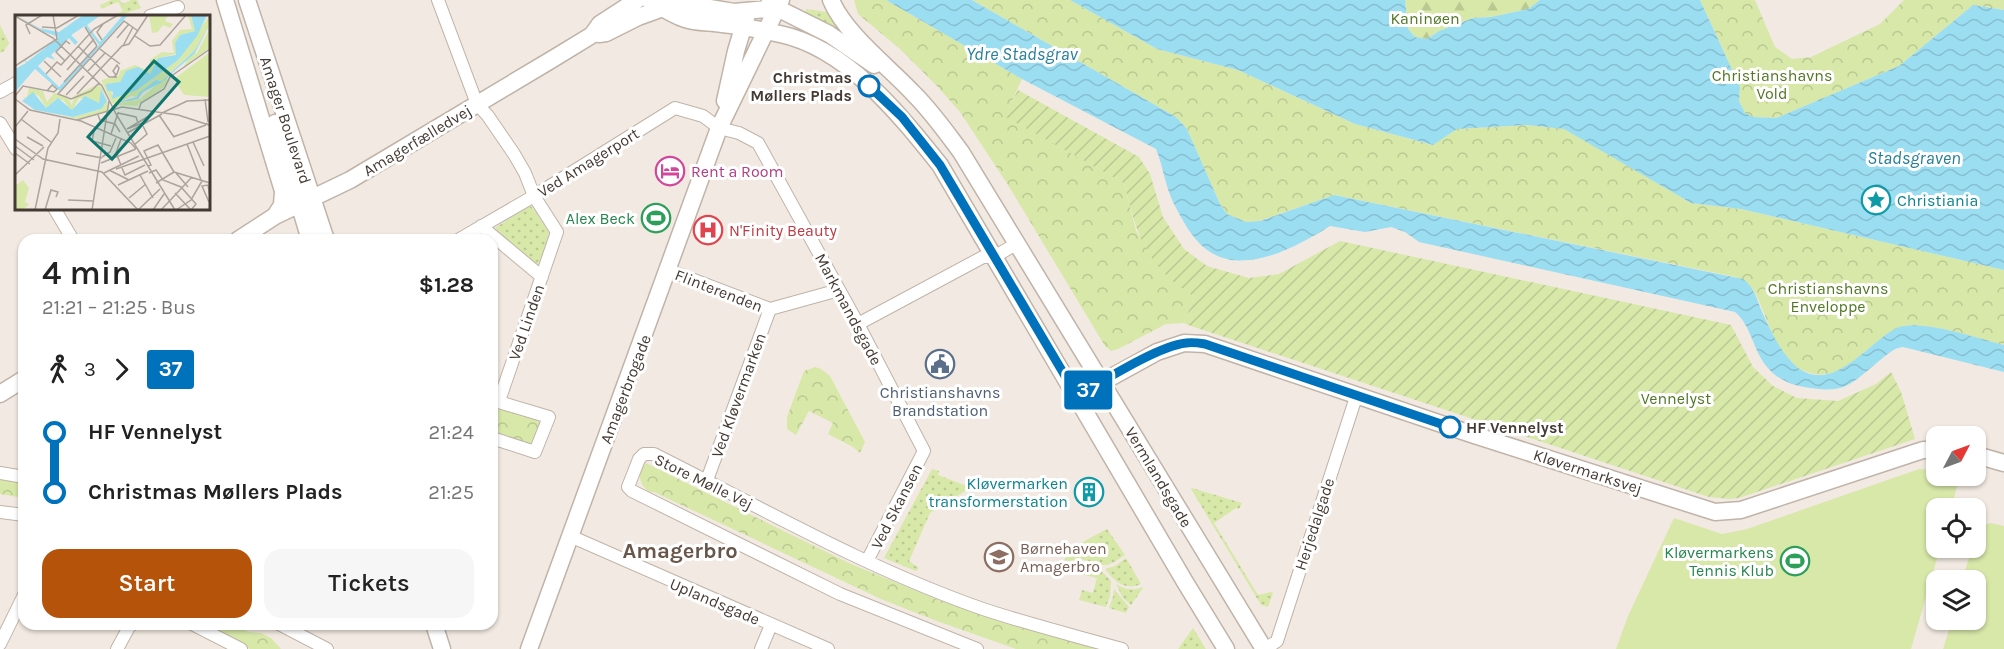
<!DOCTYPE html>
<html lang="en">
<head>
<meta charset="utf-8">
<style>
	body { margin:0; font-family:Karla,sans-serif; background:#f6f6f6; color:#222; height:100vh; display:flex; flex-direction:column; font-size:22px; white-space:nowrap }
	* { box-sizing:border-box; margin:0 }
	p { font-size:20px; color:#767676 }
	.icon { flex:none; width:33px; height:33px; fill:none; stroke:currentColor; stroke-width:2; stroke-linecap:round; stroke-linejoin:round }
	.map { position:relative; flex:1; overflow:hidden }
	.sheet { position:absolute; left:18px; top:234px; width:480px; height:396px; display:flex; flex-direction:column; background:#fff; border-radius:18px; box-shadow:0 2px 4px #0004 }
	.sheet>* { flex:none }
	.badge { padding:0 12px; border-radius:4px; font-size:21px; line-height:39px }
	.needle { width:39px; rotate:49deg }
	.controls { position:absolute; left:1926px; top:426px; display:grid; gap:12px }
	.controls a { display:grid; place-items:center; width:60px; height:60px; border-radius:12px; background:#fff; box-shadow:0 2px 4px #0004; font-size:30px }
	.map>.badge { position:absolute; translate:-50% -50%; box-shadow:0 0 0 3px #fff }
	.legs { display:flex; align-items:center; gap:9px; height:66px; padding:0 24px; font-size:20px }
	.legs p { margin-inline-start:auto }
	.overview { display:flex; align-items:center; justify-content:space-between; height:102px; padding:0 24px }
	h1 { font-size:33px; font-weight:600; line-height:45px }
	.cta { display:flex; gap:12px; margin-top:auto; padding:12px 24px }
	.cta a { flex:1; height:69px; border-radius:18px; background:#b45309; color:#fff; font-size:24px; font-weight:600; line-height:69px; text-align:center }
	.cta a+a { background:#f6f6f6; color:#222 }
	ul { padding:0 24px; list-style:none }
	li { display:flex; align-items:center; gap:21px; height:60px; font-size:22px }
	li i { display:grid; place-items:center; width:9px; height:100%; margin:0 8px; background:currentColor }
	li i::after { content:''; width:15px; height:15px; margin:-8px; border:4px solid; border-radius:50%; background:#fff }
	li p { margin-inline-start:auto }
	li:first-child i { background:linear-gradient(#0000 50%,currentColor 0) }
	li:last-child i { background:linear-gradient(currentColor 50%,#0000 0) }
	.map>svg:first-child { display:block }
</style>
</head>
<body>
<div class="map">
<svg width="2004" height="649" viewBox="0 0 2004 649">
	<defs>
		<pattern id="grass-dots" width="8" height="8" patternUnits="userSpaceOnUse" patternTransform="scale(1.5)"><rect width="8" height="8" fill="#d7e8a9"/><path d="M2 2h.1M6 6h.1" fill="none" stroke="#bac892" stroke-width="1.8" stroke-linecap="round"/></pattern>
		<pattern id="forest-firs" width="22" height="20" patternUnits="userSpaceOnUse" patternTransform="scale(1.5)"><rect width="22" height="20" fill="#d7e8a9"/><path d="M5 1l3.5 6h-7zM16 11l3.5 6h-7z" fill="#bac892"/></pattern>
		<pattern id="park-crowns" width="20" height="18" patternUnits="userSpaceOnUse" patternTransform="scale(1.5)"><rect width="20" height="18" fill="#d7e8a9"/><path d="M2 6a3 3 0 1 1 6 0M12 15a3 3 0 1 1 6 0" fill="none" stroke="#bac892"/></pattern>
		<pattern id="garden-furrows" width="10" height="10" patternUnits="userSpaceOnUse" patternTransform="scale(1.5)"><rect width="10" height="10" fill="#d7e8a9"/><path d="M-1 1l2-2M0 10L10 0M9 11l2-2" fill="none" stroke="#bac892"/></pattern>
		<pattern id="water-waves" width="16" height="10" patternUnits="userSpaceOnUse" patternTransform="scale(1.5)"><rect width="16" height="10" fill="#9bdef2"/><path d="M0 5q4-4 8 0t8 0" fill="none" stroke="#87bfd0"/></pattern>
	</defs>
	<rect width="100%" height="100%" fill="#f2eae2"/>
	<!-- grass -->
	<path fill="url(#grass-dots)" d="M111,0H120L123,4L131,0H137L141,8L117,16H111L123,11L118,2L101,9L100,5Z
		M806,9L827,12L844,35L805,13Z
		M0,25L9,43L4,51L0,53Z
		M529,206L532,207L549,232L545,248L538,264L536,265L496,233L495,228Z
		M932,469L939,471L938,475L967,486L969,482L975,485L930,513L909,561L919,568L916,571L884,558Z
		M1192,488L1242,503L1239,509L1236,508L1214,523L1258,595L1271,592L1273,593L1268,607L1261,605L1191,489Z
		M1107,529L1125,555C1102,571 1108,564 1084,560C1077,559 1071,562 1064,560L1072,549L1075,556L1094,557L1093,538L1088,539Z
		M1126,558L1141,584C1125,591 1115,582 1105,569L1115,566Z
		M1074,563C1091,561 1101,569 1111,581L1110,596L1106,607L1079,600L1082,590L1093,593L1097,578L1080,574L1082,566Z
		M1116,584C1125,590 1133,591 1143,587V588L1131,605L1123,598Z
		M1114,589L1129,607L1126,613L1109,608L1113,597Z
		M1193,628L1206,649H1178Z"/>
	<!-- forest -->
	<path fill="url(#forest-firs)" d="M1405,0H1540L1528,9L1491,17L1473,18L1439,31L1427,39L1415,37L1408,29Z"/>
	<!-- park -->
	<path fill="url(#park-crowns)" d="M854,0H886L1022,79L1005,116L1124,183L1136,231L1164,273L1194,297L1184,323L1166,324L1118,349L1111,351L1105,346L1008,185L960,112L936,85L900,49L858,14Z
		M972,0H1070L1157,49L1238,70L1355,124L1432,145L1457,129L1527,125L1565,129L1691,203L1741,209L2004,270V345C1982,340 1925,321 1905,326C1870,334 1846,389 1804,371C1776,360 1767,314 1754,291C1750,285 1741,281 1736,277L1334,195L1259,221L1246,222L1227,214L1220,204L1187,129L1176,117Z
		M1700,0H1755L1775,47L1792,59L1811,57L1880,24L1904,0H2004V10L1973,5L1899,66L1776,118L1752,117L1745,113L1739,101L1740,87Z
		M815,367L821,369L830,376L865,442L860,453L853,447L828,434L833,423L809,411L796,435L787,429V417L804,371Z
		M492,407L538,420L540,424L534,440L530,444L492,433Z
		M646,463L851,564L941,601L1105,649H1016L934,620L881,599L654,492H649C639,484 636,472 646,463Z
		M0,479L24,483V498L0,494Z
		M1093,538L1102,546C1100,561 1086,556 1075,556L1072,549L1088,539Z
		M201,624H229L249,632L261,633L271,638L281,649H250Z"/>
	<!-- garden -->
	<path fill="url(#garden-furrows)" d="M1018,90L1139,157L1150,174L1163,217L1184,249L1207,266L1249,278L1279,274L1340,241L1731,325L1753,367L1773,386L1797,398L1838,401L1876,384L1891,372L1901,392L1915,439L1739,498L1729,499L1709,497L1188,325L1184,323L1194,297C1184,289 1172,282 1164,273C1138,246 1133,217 1124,183L1004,116Z"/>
	<!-- pitch -->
	<path fill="#d7e8a9" d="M1919,469L1936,470V476H1960L1951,508H1936V548H1940L1911,649H1616L1628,616L1674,518L1722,534L1747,529Z
		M1991,523L2004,526V649H1943L1952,620H1976V580H1962L1972,548H1976L1977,527Z"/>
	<!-- water -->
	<path fill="url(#water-waves)" d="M886,0H972L1176,117L1187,129L1220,204L1227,214L1246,222L1260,221L1334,195L1743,279C1755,287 1757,301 1763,314C1772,333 1783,358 1801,370C1837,391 1869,341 1897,328C1920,318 1979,339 2004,345V372L1903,347C1893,348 1887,355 1879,361C1849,386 1845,394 1804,387C1791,385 1777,379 1768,368C1753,352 1752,326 1735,312L1419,242L1405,232L1391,227L1365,232L1330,226C1298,246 1244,277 1207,250C1191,238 1182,219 1173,202C1165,185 1163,166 1156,149L1022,79Z
		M1070,0H1405L1408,29L1415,37L1427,39L1439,31L1473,18L1491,17L1528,9L1540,0H1700L1740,87L1739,101L1745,113L1753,117L1776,118L1899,66L1973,5L2004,10V270L1741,209L1691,203L1564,129L1527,125L1457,129L1433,145L1355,124L1238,70L1157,49Z"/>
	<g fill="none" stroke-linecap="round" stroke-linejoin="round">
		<!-- minor casing -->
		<g stroke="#c0b3a8" stroke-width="14">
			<path id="minor" d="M438,0L477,104L488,116L514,154L525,173L534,196L557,232L499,401
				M150,16L178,7
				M0,92L16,83
				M0,123L16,149
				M54,208L73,240
				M481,226L542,277
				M458,240L534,196L675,108L703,116L719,128L739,133L758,143L858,324L924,451L867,561
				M668,270L770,309L839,290
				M858,324L983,257H994L1016,244
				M492,438L535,452L549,417L492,400
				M0,473L24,477
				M707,480L770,309
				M0,512L24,515
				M570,536L828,649
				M192,624L241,649
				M279,624L327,649
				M0,644L24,595
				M117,649L129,627L133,624
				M761,649L771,625
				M977,649L840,594L632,491L628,487L639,459L644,454H654C762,508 868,569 983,609C1028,624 1076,636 1122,649
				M1265,649L1277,641L1357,394"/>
		</g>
		<!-- tertiary casing -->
		<g stroke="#c0b3a8" stroke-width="19">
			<path id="tertiary" d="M225,0L283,191L282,205L275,216
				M247,0L326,240
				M649,0C661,7 673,15 685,19C696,23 710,22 722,24C741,26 761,30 780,34C847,48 900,115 940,165L1185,582L1226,649
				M831,0C845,34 889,67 914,94C932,112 946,132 961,152L1264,649
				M769,4L829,34L874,65
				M599,34L606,33L638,17L663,8L686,4L734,12L777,8
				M725,101L736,51L746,18
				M275,123L310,240
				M238,240L275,216L350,180L551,60L592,35L600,24L637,0
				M0,394L24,379
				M1077,396L1157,352L1184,343L1205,344L1471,434L1715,512L1741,510L1923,450H1936
				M1976,455L2004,463
				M434,624L442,649
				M529,649L719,128L781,0"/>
		</g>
		<!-- minor -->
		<use href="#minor" stroke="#fff" stroke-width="12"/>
		<!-- tertiary -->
		<use href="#tertiary" stroke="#fff" stroke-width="16"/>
	</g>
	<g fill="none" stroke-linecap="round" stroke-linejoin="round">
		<!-- line-1 casing -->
		<g stroke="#fff" stroke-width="14">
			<path id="line-1" d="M869,86L902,117L940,165L1077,396C1103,381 1158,346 1186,343C1192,342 1199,343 1205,344L1450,427"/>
		</g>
		<!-- line-1 -->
		<use href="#line-1" stroke="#0072bc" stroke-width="9"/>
	</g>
	<!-- icons -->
	<defs>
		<g id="hotel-ring" transform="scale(1.5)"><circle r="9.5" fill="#fff" stroke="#d1479c" stroke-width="1.5"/><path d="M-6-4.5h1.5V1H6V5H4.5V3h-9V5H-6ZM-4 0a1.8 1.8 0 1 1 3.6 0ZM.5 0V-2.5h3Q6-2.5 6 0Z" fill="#d1479c"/></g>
		<g id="sight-ring" transform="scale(1.5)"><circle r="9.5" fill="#fff" stroke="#0f9aa8" stroke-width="1.5"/><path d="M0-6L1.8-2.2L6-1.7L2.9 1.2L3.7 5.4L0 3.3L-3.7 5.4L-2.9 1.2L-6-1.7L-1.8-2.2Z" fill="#0f9aa8"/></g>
		<g id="stadium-ring" transform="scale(1.5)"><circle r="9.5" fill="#fff" stroke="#2e9e5b" stroke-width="1.5"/><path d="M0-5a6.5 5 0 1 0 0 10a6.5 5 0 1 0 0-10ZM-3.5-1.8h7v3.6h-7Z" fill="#2e9e5b"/></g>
		<g id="hospital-ring" transform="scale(1.5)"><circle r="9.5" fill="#fff" stroke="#e0444e" stroke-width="1.5"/><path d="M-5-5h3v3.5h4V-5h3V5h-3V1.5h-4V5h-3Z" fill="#e0444e"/></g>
		<g id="civic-ring" transform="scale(1.5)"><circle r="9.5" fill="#fff" stroke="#5c6f8a" stroke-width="1.5"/><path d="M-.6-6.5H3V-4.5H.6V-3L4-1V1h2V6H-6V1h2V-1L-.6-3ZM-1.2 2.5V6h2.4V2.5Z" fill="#5c6f8a"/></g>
		<g id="building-ring" transform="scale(1.5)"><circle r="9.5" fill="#fff" stroke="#0f9aa8" stroke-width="1.5"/><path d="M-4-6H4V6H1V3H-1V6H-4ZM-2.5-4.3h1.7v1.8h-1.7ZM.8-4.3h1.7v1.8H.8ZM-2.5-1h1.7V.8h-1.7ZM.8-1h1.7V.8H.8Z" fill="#0f9aa8"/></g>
		<g id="school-ring" transform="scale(1.5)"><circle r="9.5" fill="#fff" stroke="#8d6e63" stroke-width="1.5"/><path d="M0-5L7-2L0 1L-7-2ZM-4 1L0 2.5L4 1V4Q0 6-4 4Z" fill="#8d6e63"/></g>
	</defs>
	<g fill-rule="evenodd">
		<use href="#hotel-ring" x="670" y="171"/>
		<use href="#sight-ring" x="1876" y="200"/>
		<use href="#stadium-ring" x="656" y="218"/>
		<use href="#hospital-ring" x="708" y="230"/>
		<use href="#civic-ring" x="940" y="364"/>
		<use href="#building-ring" x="1089" y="492"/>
		<use href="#school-ring" x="999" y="557"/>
		<use href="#stadium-ring" x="1795" y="561"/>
	</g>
	<!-- markers -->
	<g fill="#fff" stroke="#0072bc" stroke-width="3">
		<circle cx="869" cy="86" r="10"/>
		<circle cx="1450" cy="427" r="10"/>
	</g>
	<g text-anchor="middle" stroke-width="6" stroke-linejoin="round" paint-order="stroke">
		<!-- park labels -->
		<g font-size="16" fill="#527725" stroke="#fff">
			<text x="1425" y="24">Kaninøen</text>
			<text x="1772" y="81">Christianshavns<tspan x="1772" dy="18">Vold</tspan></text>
			<text x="1828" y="294">Christianshavns<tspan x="1828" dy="18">Enveloppe</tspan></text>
			<text x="1676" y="404">Vennelyst</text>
		</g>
		<!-- stop labels -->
		<g font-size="16" font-weight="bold" fill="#443a33" stroke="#fff" text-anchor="end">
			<text x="852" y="83">Christmas<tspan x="852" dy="18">Møllers Plads</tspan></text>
			<text x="1466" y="433" text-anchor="start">HF Vennelyst</text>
		</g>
		<!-- street labels -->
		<g font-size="16" fill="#443a33" stroke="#fff">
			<text transform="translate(286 120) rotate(72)" y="6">Amager Boulevard</text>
			<text transform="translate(417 140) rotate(-31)" y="6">Amagerfælledvej</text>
			<text transform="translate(588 162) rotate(-32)" y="6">Ved Amagerport</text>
			<text transform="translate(719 290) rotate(21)" y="6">Flinterenden</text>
			<text transform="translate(849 309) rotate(62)" y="6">Markmandsgade</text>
			<text transform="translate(526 322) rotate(-71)" y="6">Ved Linden</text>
			<text transform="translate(625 389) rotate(-69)" y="6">Amagerbrogade</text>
			<text transform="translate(738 395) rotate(-70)" y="6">Ved Kløvermarken</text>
			<text transform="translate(1588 471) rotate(18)" y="6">Kløvermarksvej</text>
			<text transform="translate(1159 477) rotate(59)" y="6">Vermlandsgade</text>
			<text transform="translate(704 481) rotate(26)" y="6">Store Mølle Vej</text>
			<text transform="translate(896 506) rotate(-63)" y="6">Ved Skansen</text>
			<text transform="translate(1314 524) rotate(-72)" y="6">Herjedalgade</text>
			<text transform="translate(715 601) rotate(23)" y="6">Uplandsgade</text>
		</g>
		<!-- hotel labels -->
		<g font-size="16" fill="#b23c85" stroke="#fff" text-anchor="start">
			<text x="691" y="177">Rent a Room</text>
		</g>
		<!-- culture labels -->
		<g font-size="16" fill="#0d838f" stroke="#fff" text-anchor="start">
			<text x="1897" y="206">Christiania</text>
			<text x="1068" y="489" text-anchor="end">Kløvermarken<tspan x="1068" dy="18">transformerstation</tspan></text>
		</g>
		<!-- leisure labels -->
		<g font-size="16" fill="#27864d" stroke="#fff" text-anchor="end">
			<text x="635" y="224">Alex Beck</text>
			<text x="1774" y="558">Kløvermarkens<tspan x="1774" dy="18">Tennis Klub</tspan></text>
		</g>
		<!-- health labels -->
		<g font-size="16" fill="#be3a42" stroke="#fff" text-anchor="start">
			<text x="729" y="236">N'Finity Beauty</text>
		</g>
		<!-- service labels -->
		<g font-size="16" fill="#4e5e75" stroke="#fff">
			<text x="940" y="398">Christianshavns<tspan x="940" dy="18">Brandstation</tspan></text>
		</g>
		<!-- education labels -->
		<g font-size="16" fill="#785e54" stroke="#fff" text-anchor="start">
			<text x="1020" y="554">Børnehaven<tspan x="1020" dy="18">Amagerbro</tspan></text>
		</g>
		<!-- water labels -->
		<g font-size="18" font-style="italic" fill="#257e9a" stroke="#fff">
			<text x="1022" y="60">Ydre Stadsgrav</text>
			<text x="1914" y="164">Stadsgraven</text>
		</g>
		<!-- district labels -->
		<g font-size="22" font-weight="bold" fill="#675649" stroke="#fff">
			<text x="680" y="558">Amagerbro</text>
		</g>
	</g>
	<!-- overview -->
	<g transform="translate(15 15)">
		<rect width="195" height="195" fill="#f2eae2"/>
		<path d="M173,0H176L180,16L165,20L160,28L161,39L143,43L135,59L113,55L105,67L93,69L98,82L122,75L163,45L195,0V9L180,35L147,65H141L123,82L116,81L101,89L117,85L124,87L123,91L102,90L97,88L86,65L104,61L105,56L120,50L134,56L135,45L147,37L159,38L157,26L165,15L177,14ZM83,69L87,73L90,80L93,88V96L63,104L36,100L58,102L84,95L92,86L87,75L84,88L64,83L57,96L48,85L41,84L31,93L24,81L17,78L12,83H6L12,82L14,73L28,76L32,87L39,78L52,81L57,90L59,81ZM8,165L14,173L10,187L14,189L8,195H0V171Z" fill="#d7e8a9"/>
		<path d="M195,13V33L169,51L175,40L182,38ZM150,62L153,64L149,72L125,88H110L125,84Z" fill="#d7e8a9"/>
		<path d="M134,0H153L150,6L158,9L155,13L148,10L143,17L137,18ZM195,37V82L169,80L159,64Z" fill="#d7e8a9"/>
		<path d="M1,0L24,13L44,17L68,0H86L72,10L85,27L108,0H113L45,76L20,54L0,77V54L11,48L9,44L12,47L44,22L29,17ZM70,11L84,30L44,72L23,51L32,42L40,45L36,40L54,23L60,30L63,27L56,20ZM176,0H192L182,21L163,45L122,75L97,84L98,77L92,75L91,69L105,67L111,56L123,52L135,59L143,43L161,40L160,28L165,20L180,16ZM195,9L180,38L147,67L128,77L123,84L100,88L122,82L124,78L141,65L147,66L180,35ZM86,74L92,86L86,94L58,102L20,95L7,86L18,77L31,93L43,83L57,95L70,81L84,88Z" fill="#9bdef2" fill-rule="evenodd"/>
		<path fill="none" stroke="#9bdef2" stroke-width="3" d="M0,66L3,55L41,34L74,0"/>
		<path fill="none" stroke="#aca49c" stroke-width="1.5" d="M0,1L38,23L87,71L101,99M27,12L42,13L64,0M70,12L82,31M15,19L11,10L27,0M120,21L135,31L145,30L171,0M102,23L114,9M87,25L82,17L88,9M63,31L94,62H102M108,31L118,12M85,34L105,49M29,46L46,62M50,46L41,37L51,26L55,29M0,51L42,24L38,0M52,55L79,24M72,57L90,38M31,59L42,47L46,50L79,14L103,0M99,62L102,59L104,53L102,50L98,56L101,60M49,67L82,31M84,68L76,76L56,84L43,79L109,6L123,16M62,79L107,31L114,29L133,0M51,80L69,61M0,81L8,71L39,77L42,74L37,70L32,76M0,84L15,95L66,106L116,128L121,134M190,84L193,107M124,94L126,88L149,74L155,62L195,34M139,98L130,107L112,114L139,98M147,98L172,86L195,85M101,99L160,195M83,100L85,105L100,109L105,117M144,100L159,122M6,104L36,127M62,105L107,92L163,100L194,110L191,108M0,112L13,96M79,116L77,126L96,131M112,118L147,99M96,119L103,98L121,102L123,108M12,122L28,131M158,122L191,110M0,124L28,144L87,157L123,195M178,127L189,151M172,129L186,165M119,130L132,119L128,111M0,131L19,145M0,138L15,149M61,138L87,143M87,142L95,137L101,123M86,148L121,134M106,150L101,138L106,124M133,151L136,150L129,136L143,130L159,157M107,153L110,160L130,150M101,154L195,121M94,155L114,165M159,157L195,168M89,158L124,141M134,158L141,155L148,165L166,172L181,189L176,195M161,158L173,172M0,160L29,132M125,160L138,183M141,168L159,157M103,170L133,156M160,178L176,195M114,183L131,169M53,185L79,186M194,187L187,171L193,170L195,181M20,195L33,133L43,118L45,104M30,195L36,175L43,177L41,182M77,195L94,86M123,195L145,174M138,195L149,179M146,195L177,162M161,195L176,185L187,166"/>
		<path fill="#0f766e" fill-opacity="0.15" stroke="#0f766e" stroke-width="3" d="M139,46L164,67L97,144L73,122Z"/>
		<rect width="195" height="195" fill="none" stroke="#443a33" stroke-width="3"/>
	</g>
</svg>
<div class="controls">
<a><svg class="needle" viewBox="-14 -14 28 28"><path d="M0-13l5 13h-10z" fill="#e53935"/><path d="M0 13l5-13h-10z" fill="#767676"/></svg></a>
<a><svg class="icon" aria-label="locate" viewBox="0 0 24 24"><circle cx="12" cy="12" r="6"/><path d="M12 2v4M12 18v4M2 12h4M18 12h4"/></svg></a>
<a><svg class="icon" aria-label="layers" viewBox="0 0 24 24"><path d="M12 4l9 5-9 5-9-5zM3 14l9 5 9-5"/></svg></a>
</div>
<b class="badge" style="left:1088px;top:390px;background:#0072bc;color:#fff">37</b>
<section class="sheet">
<div class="overview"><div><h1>4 min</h1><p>21:21 – 21:25 · Bus</p></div><b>$1.28</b></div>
<div class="legs"><svg class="icon" aria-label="walk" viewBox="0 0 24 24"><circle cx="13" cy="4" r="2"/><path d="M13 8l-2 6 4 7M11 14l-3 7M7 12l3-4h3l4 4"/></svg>3<svg class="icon" aria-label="forward" viewBox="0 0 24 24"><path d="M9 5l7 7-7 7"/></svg><b class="badge" style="background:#0072bc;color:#fff">37</b></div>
<ul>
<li><i style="color:#0072bc"></i><b>HF Vennelyst</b><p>21:24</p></li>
<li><i style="color:#0072bc"></i><b>Christmas Møllers Plads</b><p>21:25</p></li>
</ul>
<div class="cta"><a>Start</a><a>Tickets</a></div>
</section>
</div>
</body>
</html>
